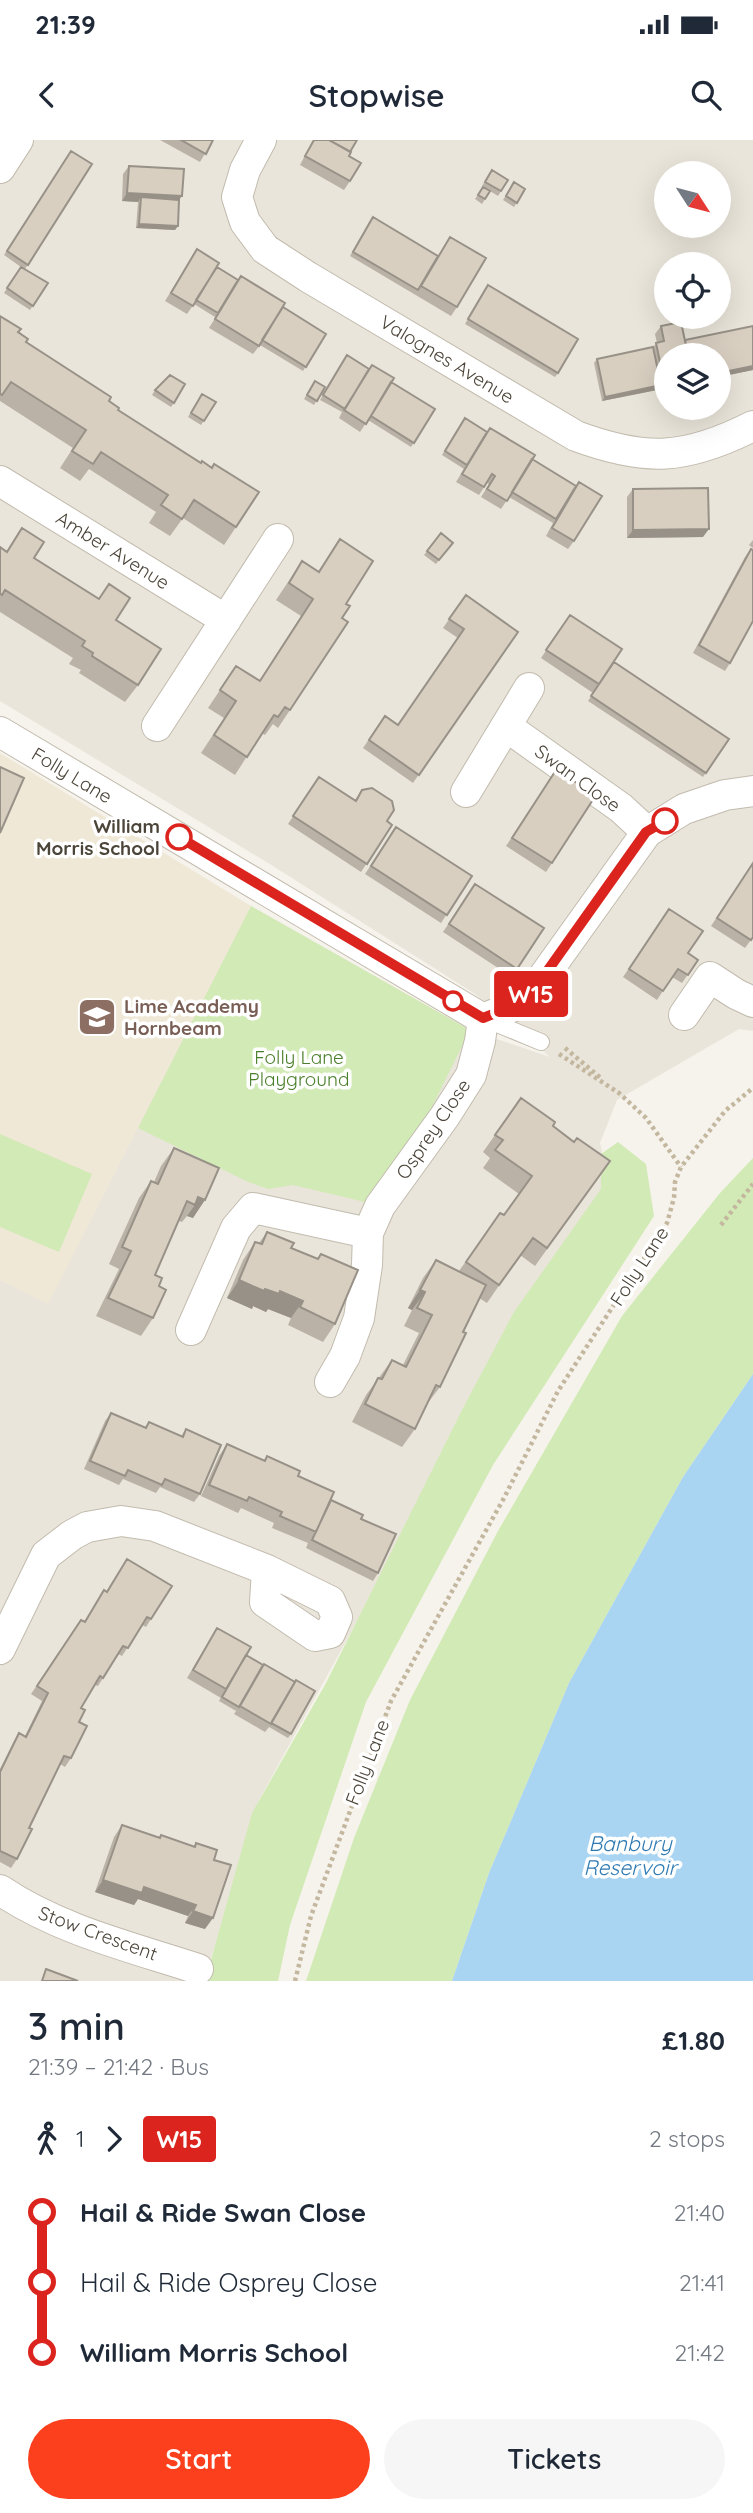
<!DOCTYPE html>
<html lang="en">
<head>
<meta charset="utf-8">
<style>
	body { margin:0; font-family:Quicksand,sans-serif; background:#f6f6f7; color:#1f2937; height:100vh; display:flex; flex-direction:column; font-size:26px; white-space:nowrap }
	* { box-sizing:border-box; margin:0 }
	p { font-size:23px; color:#747a83 }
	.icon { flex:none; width:38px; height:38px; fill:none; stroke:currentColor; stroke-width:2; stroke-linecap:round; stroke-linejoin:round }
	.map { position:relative; height:1841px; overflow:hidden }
	.panel { display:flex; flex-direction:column; background:#fff; flex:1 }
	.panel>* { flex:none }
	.badge { padding:0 14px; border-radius:5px; font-size:24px; line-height:46px }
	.needle { width:46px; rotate:126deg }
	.fabs { position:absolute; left:654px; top:21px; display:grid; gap:14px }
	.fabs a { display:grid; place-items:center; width:77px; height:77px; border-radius:50%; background:#fff; box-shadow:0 7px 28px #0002; font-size:35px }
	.map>.badge { position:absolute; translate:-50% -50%; box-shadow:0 0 0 4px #fff }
	.legs { display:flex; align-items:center; gap:10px; height:77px; padding:0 28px; font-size:23px }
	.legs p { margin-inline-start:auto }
	.headline { display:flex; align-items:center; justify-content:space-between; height:119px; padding:0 28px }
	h1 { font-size:38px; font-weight:600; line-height:52px }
	.cta { display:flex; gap:14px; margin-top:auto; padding:14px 28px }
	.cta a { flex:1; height:80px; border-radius:42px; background:#fc3f1d; color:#fff; font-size:28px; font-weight:600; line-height:80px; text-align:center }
	.cta a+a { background:#f6f6f7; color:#1f2937 }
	ul { padding:0 28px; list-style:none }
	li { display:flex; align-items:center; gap:24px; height:70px; font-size:26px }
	li i { display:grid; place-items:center; width:10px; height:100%; margin:0 9px; background:currentColor }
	li i::after { content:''; width:18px; height:18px; margin:-9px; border:5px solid; border-radius:50%; background:#fff }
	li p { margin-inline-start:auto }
	li:first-child i { background:linear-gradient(#0000 50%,currentColor 0) }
	li:last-child i { background:linear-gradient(currentColor 50%,#0000 0) }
	.status { display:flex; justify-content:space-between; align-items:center; height:49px; padding:0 35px; background:#fff; direction:ltr }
	.status svg { height:19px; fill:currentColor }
	header { display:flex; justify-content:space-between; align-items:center; height:91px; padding:0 28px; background:#fff; font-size:32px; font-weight:600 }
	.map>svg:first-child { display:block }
</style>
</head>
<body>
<div class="status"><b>21:39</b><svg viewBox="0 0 49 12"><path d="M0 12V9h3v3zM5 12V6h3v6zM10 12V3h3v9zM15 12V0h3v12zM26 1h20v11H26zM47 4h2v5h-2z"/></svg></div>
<header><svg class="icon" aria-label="back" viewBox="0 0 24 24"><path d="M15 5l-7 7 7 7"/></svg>Stopwise<svg class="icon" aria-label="search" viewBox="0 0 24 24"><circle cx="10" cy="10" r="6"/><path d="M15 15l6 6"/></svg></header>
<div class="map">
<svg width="753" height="1841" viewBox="0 0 753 1841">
	<rect width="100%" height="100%" fill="#f6f3ec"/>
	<!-- residential -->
	<path fill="#eae5da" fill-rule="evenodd" d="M0,0H753V891L739,889L617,960L600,1003L611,1051L441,1328L259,1660L204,1841H0V1140L48,1163L251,766L470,890L550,917L475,854L273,726L0,561ZM667,33H719V86H667ZM667,124H719V177H667ZM667,215H719V268H667Z"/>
	<!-- education -->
	<path fill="#efe8d6" d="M0,613L251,766L48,1164L0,1140Z"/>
	<!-- green -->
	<path fill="#d2eab5" d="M251,766L470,890L431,969L365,1062L293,1045L268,1049L246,1041L138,988Z
		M0,994L92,1034L59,1112L0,1087Z
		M618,1002L646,1024L654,1076L493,1325L366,1562L290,1785L278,1841H205L252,1673L326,1543L462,1270L514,1172L601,1049V1014Z
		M753,1018V1234L683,1337L569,1543L489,1733L452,1841H306L354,1698L410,1560L498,1391L622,1176L720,1053Z"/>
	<!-- water -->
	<path fill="#a9d4f2" d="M753,1234V1841H452L489,1733L569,1543L683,1337Z"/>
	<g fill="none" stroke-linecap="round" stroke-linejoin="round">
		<!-- lane casing -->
		<g stroke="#c2bbae" stroke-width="18">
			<path id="lane" d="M485,879L541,902"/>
		</g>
		<!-- street casing -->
		<g stroke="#c2bbae" stroke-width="32">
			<path id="street" d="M261,0L245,30L237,57L245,82L265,109L308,137L576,296C646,322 686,320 753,286
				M0,28L18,0
				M0,341L226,480
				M157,586L278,399
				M507,587L621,668L647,692
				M0,592L483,879
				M466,652L529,548
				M684,875L710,837L736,854L753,862
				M483,879L526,861L647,692L684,669L725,655L753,651
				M191,1190L236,1088L253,1068L368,1093
				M330,1242L345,1216L359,1178L367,1125L368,1093L380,1066L445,976L471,935L480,901L483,879
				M0,1509L46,1415L72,1395L87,1387L121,1381L155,1386L267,1430L330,1461L337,1477L330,1493L315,1496L265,1462L267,1430
				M0,1750C59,1790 131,1807 198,1829"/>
		</g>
		<!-- path -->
		<path stroke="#c4b79f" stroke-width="4.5" stroke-dasharray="3.5 3.5" stroke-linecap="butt" d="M565,908L601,938
			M559,914L619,953L646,978L681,1027
			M721,1085L753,1044
			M295,1841L311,1776L391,1561L504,1358L558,1251L667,1083L674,1058L675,1042L681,1027L725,971L753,948"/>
		<!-- lane -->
		<use href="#lane" stroke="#fff" stroke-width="16"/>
		<!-- street -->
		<use href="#street" stroke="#fff" stroke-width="30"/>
	</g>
	<!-- wall -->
	<path fill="#bab2a6" d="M160,0H213L200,22Z
		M313,0H357L349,16L350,41L344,50L300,25Z
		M71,11L92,24L25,129L48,143L30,170L4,153L21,127L4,115Z
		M129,26L179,60L178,86L175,90L136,88L138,62L122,61L123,34Z
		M492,30L508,40L498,56L490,51L482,64L475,59L483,47L482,46Z
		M514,42L525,49L514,67L503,60Z
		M370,82L438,116L450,97L457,167L451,176L350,116Z
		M197,109L217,127L326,194L303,231L260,205L253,214L209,188L217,175L215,177L194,164L187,174L165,161Z
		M485,149L558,233L555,237L465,184Z
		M0,176L18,192L26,202L109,261L236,387L224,405L183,378L170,396L149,383L156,372L89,329L80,341L60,328L73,308L0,261Z
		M661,186L685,200L753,186V230L719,237L667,215V248L602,261L594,223L597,219L653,207L657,203L655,194Z
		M347,215L435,269L411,307L368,280L360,292L339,278L342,272L320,260Z
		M315,241L325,247L314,265L304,259Z
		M155,250L174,263L171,267L152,255Z
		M202,254L216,262L201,285L188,277Z
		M465,278L532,319L574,401L568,409L546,396L553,383L509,357L501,369L481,357L489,344L487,343L479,355L456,342L464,329L442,315Z
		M633,349L703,397L627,398V357Z
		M22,388L34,418L99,458L109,444L116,480L138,545L125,562L79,533L81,530L69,524L73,518L0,472V407L7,411Z
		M441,393L453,403L436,424L424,415Z
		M340,399L346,464L342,478L290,570L278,588L273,584L265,595L262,593L235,635L201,613L224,578L208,568L236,526L259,541L301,476L276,460L302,421L318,432Z
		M753,400V408L749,405Z
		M751,409L730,523L725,531L693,513L745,417Z
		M466,455L518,492L413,643L363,608L385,576L398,585L458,498L443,488Z
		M570,475L614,522L729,599L703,637L588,561L594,552L593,553L541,518Z
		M556,630L552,723L546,732L506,706Z
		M319,637L355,660L362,650L387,681L392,685L361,732L288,684Z
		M396,687L472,736L441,783L365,734Z
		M753,723V797L745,808L711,786Z
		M475,744L544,788L512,837L443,792Z
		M669,769L688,813L698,820L682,843L672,837L657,860L623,837Z
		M521,958L553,986L574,1002L610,1021L535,1126L520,1115L487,1163L479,1158L463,1192L440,1247L427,1264L415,1289L402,1307L352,1282L366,1255L392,1220L403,1225L419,1193L404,1186L412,1170L408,1168L423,1138L436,1120L459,1131L500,1073L504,1075L519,1054L483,1028L490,1018L483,1012Z
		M174,1008L219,1028L193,1078L187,1076L182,1082L179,1081L155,1135L159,1146L153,1178L141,1196L96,1176L119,1129L109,1124L139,1058L151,1041L154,1042L161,1026Z
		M267,1092L291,1108L317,1119L321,1114L335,1184L323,1202L288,1185L291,1178L268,1169L266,1172L253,1166L252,1169L227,1158L243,1120L255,1102L259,1103Z
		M111,1273L145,1288L149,1282L181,1296L186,1289L200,1354L194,1362L160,1347L156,1353L123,1339L119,1345L84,1329L105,1281Z
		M227,1304L264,1320L267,1316L298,1336L331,1360L361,1379L378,1433L373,1441L306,1408L308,1403L272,1388L274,1383L241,1368L238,1373L201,1356L219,1316Z
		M127,1419L151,1479L146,1487L142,1485L122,1516L118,1514L98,1546L95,1545L81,1568L79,1582L71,1618L65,1627L60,1624L29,1688L17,1719L11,1728L0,1722V1629L14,1601L19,1593L25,1596L42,1561L31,1554L81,1480L84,1482L104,1450L106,1452Z
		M217,1488L246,1515L291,1594L288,1598L269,1587L265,1592L234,1574L237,1570L236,1571L219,1561L221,1557V1558L187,1538Z
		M122,1685L159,1697L161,1695L194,1707L196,1703L214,1720L205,1789L185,1783L188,1776L138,1759L134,1765L95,1752L114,1697Z"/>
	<!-- shaded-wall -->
	<path fill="#979187" d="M127,53L182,56L176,64L141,57L138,62L122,61Z
		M139,84L178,86L175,90L136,88Z
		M753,226V230L719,237V233Z
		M664,241H667V248L602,261L605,257L661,245Z
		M709,389L703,397L627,398L633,390Z
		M198,1057L205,1060L193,1078L187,1076L195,1065Z
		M239,1140L265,1149L280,1151L303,1161L291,1178L268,1169L266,1172L253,1166L252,1169L227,1158Z
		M420,1150L425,1152L412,1170L408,1168Z
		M103,1740L144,1747L196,1765L188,1776L138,1759L134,1765L95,1752Z
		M193,1771L213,1778L205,1789L185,1783Z"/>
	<!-- building -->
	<path fill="#d8cfc1" stroke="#979187" stroke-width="2" d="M181,0H213L206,14Z
		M314,0H329L351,12L349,16L361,23L350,41L305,16Z
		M329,0H357L350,12Z
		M71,11L92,24L28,125L7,111Z
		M129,26L184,29L182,56L127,53Z
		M492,30L508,40L501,51L485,42Z
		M514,42L525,49L517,63L506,56Z
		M483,47L490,51L485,59L478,55Z
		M141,57L179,60L178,86L139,84Z
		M373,77L438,116L418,150L353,112Z
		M450,97L486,118L457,167L421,146Z
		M197,109L219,123L193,166L171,153Z
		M21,127L48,143L33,166L7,148Z
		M217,127L238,140L218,173L196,160Z
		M241,136L285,163L259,206L215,179Z
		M488,145L578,199L558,233L468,179Z
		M283,167L326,194L306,227L262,200Z
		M0,176L21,189L18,192L28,199L26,202L111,257L109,261L119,268L118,270L201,323L202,321L212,328L214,324L259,352L236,387L194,360L182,379L161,365L168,355L101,312L93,324L72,311L86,290L11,242L2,255L0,254Z
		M681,182L688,215H667V241H664L656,203L664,201L661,186Z
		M753,186V226L719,233V215H688L685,200Z
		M653,207L661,245L605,257L597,219Z
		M347,215L369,229L345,269L323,255Z
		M372,225L394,238L366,284L344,270Z
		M170,235L185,244L174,263L155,250Z
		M315,241L325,247L317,261L307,255Z
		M391,242L435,269L414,303L371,276Z
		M202,254L216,262L204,281L191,273Z
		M465,278L487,292L467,325L445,311Z
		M490,288L535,315L507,361L487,349L495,336L492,334L484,347L462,334Z
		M532,319L576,346L556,379L512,352Z
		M579,342L602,356L574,401L552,388Z
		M708,348L709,389L633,390V349Z
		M22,388L44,402L34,418L99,459L109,444L130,458L116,480L161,509L138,545L92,516L93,513L82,506L85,501L5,450L2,455L0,454V407L7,412Z
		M441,393L453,403L439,420L427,411Z
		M340,399L373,421L346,464L350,466L342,478L348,482L290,570L285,567L278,577L274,575L247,617L214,595L236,561L220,550L236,526L260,541L313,459L289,443L302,421L319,432Z
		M751,409L753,410V481L730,523L699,505Z
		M466,455L518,492L419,635L369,600L385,576L398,585L464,489L449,479Z
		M570,475L622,509L599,544L546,510Z
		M614,522L729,599L706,633L591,556Z
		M0,627L24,638L0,693Z
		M556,630L596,655L552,723L512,698Z
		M319,637L356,661L362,650L372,648L392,661L394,670L387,681L392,685L367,724L293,676Z
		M396,687L472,736L447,775L371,726Z
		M753,723V797L751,800L717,778Z
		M475,744L544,788L517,829L449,784Z
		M669,769L703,791L688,813L698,820L688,835L678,829L663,851L629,829Z
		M521,958L555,982L553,986L574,1002L577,998L610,1021L547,1108L533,1098L499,1145L466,1122L500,1073L504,1075L532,1036L495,1010L503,1000L495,995Z
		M174,1008L219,1028L205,1060L198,1057L195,1065L187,1061L155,1135L162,1138L159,1146L166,1150L153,1178L108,1158L131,1111L122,1107L151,1041L158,1044Z
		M267,1092L294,1103L291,1108L318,1119L321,1114L358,1130L335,1184L300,1167L303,1161L280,1151L279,1154L265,1149L264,1151L239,1140L255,1102L262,1104Z
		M436,1120L486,1145L463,1192L466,1193L440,1247L436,1245L415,1289L365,1264L378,1238L382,1239L392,1220L406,1227L432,1175L417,1168L425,1152L420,1150Z
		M111,1273L146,1288L149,1282L183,1297L186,1289L221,1305L200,1354L165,1339L162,1345L128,1330L125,1336L90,1321Z
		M227,1304L265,1321L267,1316L300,1331L298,1336L334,1352L316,1392L280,1376L282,1372L249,1357L247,1361L209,1345Z
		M331,1360L363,1375L361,1379L396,1394L378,1433L312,1400Z
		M127,1419L172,1446L151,1479L147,1477L128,1508L123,1506L103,1538L100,1536L81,1568L85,1570L79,1582L87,1586L71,1618L64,1616L29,1688L32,1689L17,1719L0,1711V1632L19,1593L26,1597L48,1553L37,1546L81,1480L85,1482L104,1450L107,1452Z
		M217,1488L251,1507L226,1549L193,1530Z
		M246,1515L263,1525L239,1567L222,1557Z
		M264,1524L295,1542L271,1584L240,1566Z
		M296,1540L315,1551L291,1594L271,1583Z
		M122,1685L160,1698L161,1695L195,1707L196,1703L217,1710L214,1720L231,1725L213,1778L193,1771L196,1765L144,1747L142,1753L103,1740Z
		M46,1829L78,1841H42Z"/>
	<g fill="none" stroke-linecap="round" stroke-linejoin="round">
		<!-- line-1 casing -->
		<g stroke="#fff" stroke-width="16">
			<path id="line-1" d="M179,697L483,878L526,861L646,692L665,681"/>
		</g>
		<!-- line-1 -->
		<use href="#line-1" stroke="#dc241f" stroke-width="10"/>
	</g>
	<!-- icons -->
	<defs>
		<g id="school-square" transform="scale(2.0125)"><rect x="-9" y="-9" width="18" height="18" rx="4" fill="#8d6e63" stroke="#fff"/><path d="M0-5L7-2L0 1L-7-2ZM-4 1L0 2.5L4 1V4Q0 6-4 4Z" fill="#fff"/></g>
	</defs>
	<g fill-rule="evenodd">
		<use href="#school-square" x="97" y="877"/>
	</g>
	<!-- markers -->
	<g fill="#fff" stroke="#dc241f" stroke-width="3.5">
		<circle cx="665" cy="681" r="12"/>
		<circle cx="179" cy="697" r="12"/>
		<circle cx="453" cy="861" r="9"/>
	</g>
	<g text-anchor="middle" stroke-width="7" stroke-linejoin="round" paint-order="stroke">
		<!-- street labels -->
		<g font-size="19" fill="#4b4439" stroke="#fff">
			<text transform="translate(447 219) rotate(31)" y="7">Valognes Avenue</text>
			<text transform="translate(113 410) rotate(32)" y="7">Amber Avenue</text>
			<text transform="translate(72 635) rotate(31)" y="7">Folly Lane</text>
			<text transform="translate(578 638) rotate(36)" y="7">Swan Close</text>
			<text transform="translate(433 989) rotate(-56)" y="7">Osprey Close</text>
			<text transform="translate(639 1126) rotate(-57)" y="7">Folly Lane</text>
			<text transform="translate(367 1622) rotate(-69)" y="7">Folly Lane</text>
			<text transform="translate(98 1793) rotate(20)" y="7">Stow Crescent</text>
		</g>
		<!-- stop labels -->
		<g font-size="19" font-weight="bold" fill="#4b4439" stroke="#fff" text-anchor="end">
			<text x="160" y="693">William<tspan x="160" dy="22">Morris School</tspan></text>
		</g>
		<!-- education labels -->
		<g font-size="19" font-weight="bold" fill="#785e54" stroke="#fff" text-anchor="start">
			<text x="124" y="873">Lime Academy<tspan x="124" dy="22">Hornbeam</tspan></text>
		</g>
		<!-- park labels -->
		<g font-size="19" fill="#4a7f2a" stroke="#fff">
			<text x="299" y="924">Folly Lane<tspan x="299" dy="22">Playground</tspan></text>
		</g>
		<!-- water labels -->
		<g font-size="21" font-style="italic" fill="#2e7ab2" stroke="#fff">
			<text x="630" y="1711">Banbury<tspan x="630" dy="24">Reservoir</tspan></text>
		</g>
	</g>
</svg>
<div class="fabs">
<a><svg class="needle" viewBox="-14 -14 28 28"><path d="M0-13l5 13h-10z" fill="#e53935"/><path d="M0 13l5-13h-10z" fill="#747a83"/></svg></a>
<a><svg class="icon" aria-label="locate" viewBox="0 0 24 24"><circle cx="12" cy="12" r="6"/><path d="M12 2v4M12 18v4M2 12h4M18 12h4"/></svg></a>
<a><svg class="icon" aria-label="layers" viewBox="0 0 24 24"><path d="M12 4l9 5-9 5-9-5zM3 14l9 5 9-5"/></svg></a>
</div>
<b class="badge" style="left:531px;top:854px;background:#dc241f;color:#fff">W15</b>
</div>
<section class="panel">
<div class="headline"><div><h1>3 min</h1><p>21:39 – 21:42 · Bus</p></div><b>£1.80</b></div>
<div class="legs"><svg class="icon" aria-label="walk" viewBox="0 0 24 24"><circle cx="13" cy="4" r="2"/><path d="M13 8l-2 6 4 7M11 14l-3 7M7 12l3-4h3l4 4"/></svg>1<svg class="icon" aria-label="forward" viewBox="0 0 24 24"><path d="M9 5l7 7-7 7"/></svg><b class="badge" style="background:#dc241f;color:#fff">W15</b><p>2 stops</p></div>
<ul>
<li><i style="color:#dc241f"></i><b>Hail &amp; Ride Swan Close</b><p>21:40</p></li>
<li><i style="color:#dc241f"></i><span>Hail &amp; Ride Osprey Close</span><p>21:41</p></li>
<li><i style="color:#dc241f"></i><b>William Morris School</b><p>21:42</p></li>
</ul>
<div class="cta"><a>Start</a><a>Tickets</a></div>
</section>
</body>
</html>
